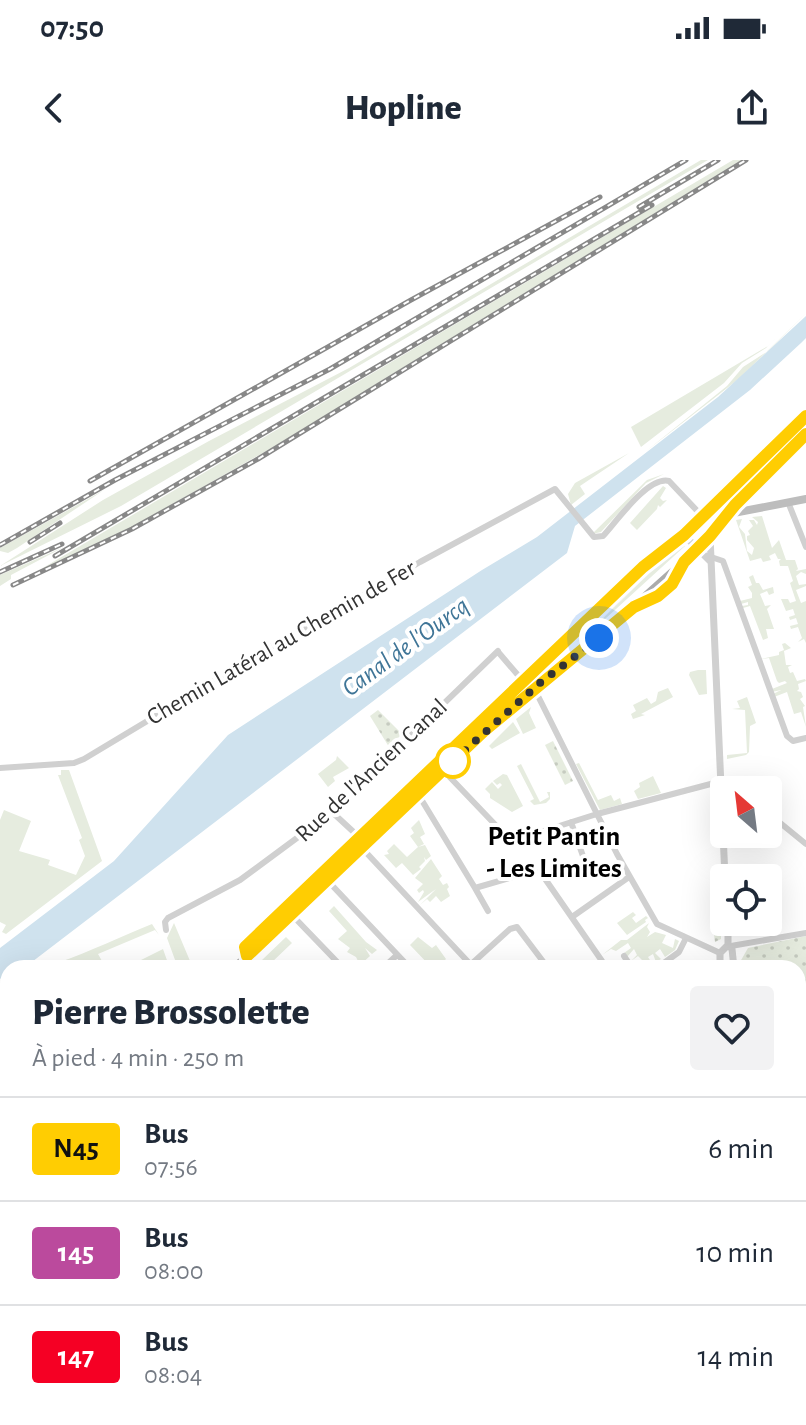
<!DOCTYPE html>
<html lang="fr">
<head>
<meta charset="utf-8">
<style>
	body { margin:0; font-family:"Alegreya Sans",sans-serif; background:#f2f2f3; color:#1f2937; height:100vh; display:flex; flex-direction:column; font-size:30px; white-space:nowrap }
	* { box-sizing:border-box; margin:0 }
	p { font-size:26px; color:#747a83 }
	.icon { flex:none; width:44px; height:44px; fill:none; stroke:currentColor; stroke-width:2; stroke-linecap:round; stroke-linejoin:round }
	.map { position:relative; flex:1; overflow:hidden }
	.sheet { position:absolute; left:0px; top:800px; width:806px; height:466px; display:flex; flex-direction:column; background:#fff; border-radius:24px 24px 0 0; box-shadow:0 8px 32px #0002 }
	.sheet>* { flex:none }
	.badge { padding:0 16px; border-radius:6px; font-size:28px; line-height:52px }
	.needle { width:52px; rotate:332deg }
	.fabs { position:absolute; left:710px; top:616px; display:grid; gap:16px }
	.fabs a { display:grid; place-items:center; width:72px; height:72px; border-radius:8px; background:#fff; box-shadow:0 8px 32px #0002; font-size:40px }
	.you { position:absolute; width:40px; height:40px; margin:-20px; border:6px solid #fff; border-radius:50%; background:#1a73e8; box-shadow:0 0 0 12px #1a73e833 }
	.map>.badge { position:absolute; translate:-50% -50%; box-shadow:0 0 0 4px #fff }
	.round { display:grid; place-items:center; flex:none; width:84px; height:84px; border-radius:8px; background:#f2f2f3 }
	.head { display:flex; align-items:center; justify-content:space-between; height:136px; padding:0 32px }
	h1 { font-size:38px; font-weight:800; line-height:60px }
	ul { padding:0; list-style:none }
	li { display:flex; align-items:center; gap:24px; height:104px; padding:0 32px; border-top:2px solid #e0e1e3 }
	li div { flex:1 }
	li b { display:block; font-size:30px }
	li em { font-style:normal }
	li .badge { min-width:88px; font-weight:700; text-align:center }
	.status { display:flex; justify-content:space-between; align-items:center; height:56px; padding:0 40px; background:#fff; direction:ltr }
	.status svg { height:22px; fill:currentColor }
	header { display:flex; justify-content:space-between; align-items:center; height:104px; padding:0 32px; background:#fff; font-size:36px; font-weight:800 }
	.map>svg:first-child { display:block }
</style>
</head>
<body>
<div class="status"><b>07:50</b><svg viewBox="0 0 49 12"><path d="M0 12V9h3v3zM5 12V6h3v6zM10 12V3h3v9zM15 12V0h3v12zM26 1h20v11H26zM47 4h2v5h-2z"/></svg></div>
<header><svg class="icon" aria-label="back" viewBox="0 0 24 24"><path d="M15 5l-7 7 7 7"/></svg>Hopline<svg class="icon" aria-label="share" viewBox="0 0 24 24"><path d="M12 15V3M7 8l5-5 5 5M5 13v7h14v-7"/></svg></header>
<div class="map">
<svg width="806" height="1265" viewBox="0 0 806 1265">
	<defs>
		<pattern id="park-dots" width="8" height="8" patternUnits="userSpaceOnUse" patternTransform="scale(2)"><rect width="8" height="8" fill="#e6ecdf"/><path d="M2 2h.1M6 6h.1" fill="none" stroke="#c6cbc0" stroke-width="1.8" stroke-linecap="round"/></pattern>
	</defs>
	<rect width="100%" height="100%" fill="#fff"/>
	<!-- green -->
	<path fill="#e6ecdf" d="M701,0H708L121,346L0,406L103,340L209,281L349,208Z
		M733,0H742L275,286L130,368L31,415Z
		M806,147L766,188L742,203L724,223L641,287L631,267L768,186Z
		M806,153L740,218L645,292L727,226L743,207L768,191Z
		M629,293L580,326L585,334L571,345L568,334L575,323Z
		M664,314L646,323L601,372L592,374L647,320Z
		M663,326L666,328L660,338L663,341L667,340L660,347L658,345L657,349L637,370L630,363Z
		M104,330L17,388L8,393L0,391V388Z
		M762,356L772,388L779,380L786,400H795L798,409L796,411L806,409V414L801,412L796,416L799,425L806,424V421V426L796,430L801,443L806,441V483L804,479L798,482L802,478L798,467L791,469L790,466L798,464L796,458L790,460L789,457L795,455L793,449L786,451L781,439H788L790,443L796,441L790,423L793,421L788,406H780L779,401L781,399H778L775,393L769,396L771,400L763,402L761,398L750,401L736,360L742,359L739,367L745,374L747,391L752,395L754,388L747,380V376L750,375L748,371L753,366L749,360H754L757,365L758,362L752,357Z
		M681,382L685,386L593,470L592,469Z
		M64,387L11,415V419L0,426V415Z
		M753,415L756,423H759L763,430L773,427L774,433L769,435L767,431L760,434L765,446L771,445L767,449L774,469H766L768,478L763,480L750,446L743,448L742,446L748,445V442L741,444L740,441L752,438V433L748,427L752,425L749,417Z
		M785,483L791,488L784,491L786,505H792L788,507L790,513L793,512L797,521L805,519L806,521L798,524L799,529L797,531L801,532L803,537L800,539L805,546L803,547L806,567L801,552L794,554L787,532L774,537L773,534L781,530L772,532V529L787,523L785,521L779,523L777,521L769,498L761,499L779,495V492L784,490L782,484Z
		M698,510H706L707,534L699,535L689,515L690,512Z
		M668,528L673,537L641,554L645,555L633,559L631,554L636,551L633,545L647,538L651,544L656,541L658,532Z
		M747,537L756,563L750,566L749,592L746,595L727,599V595L747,593L745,550L732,549L740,548L737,541Z
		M531,547L529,553L536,568L523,574L516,559Z
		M513,562L520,573L492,589L489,586Z
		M337,596L349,608L333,617L335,621L328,627L318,614L336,600Z
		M579,603L598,640L611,635L614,641L620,638L622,644L600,650L576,604Z
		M521,604L540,642L549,637L547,632H550V639L546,643L534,645L530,641L534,639L517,606Z
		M61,610H69L102,701L6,774L2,772L6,765L0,762V660L4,650L31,661L19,691L50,700L48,705L76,715L85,696L79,680L82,678L58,615H61Z
		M503,614L507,615L523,646L512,652L490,638V634L485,629L492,622L498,629L502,625L500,623L497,625L493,621Z
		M653,616L661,633L638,639L634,631L640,627L639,623Z
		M419,660L425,674L420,677L424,684L418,687L425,685L431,696L426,700L424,697L425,701L419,707L421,709L413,715L402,703L396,708L384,695L389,694L387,691L394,684L407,697L418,687L410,676L414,673L411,668Z
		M431,699L442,716L439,719L443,725L447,723L449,727L447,729L450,736L441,742L436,736L430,742L427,739L420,745L436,729L418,742L424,732L423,730L419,733L417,730L423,724L415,718Z
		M334,746L366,782L377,790L372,794L365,788L370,796L360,805L356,797L347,792L350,788L338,779L347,771L329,751Z
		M633,752L636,755L632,758L636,763L646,756L648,758L645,760L646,762L627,775L617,763Z
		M174,763L193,808H178L167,778Z
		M649,763L647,767L650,772L647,777L655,772L666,775L662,783L673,788L675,779L679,781L675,790L665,797L660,789L655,793L661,799L656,802L653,794L648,797L653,805L648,808L642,802L634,808L632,805L642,800L638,796L631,801L637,795L634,789L627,797L624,793L631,788L628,783L616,791L611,789L602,795L621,780H627Z
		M152,764L159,775L155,770L98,794L106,808L98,805L92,808H77L74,802L66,805V808H51L57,803C92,791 119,777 152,764Z
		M286,777L292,783L270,804L274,808H262V800Z
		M418,777L432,788L436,785L446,799L440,805L442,808H432L410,785Z
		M163,789L169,806L135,808V803Z"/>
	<!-- park -->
	<path fill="url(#park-dots)" d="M378,550L402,574L389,587L370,556Z
		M553,581L573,621L565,625L545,585Z
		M718,751L721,755V779L715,782L711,752Z
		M806,776V1265L763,1261L725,1265L720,1258H798V808H740V802L748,788Z
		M565,1258H645L639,1265H574Z"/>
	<!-- water -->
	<path fill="#cfe2ee" d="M806,156V178L801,183L750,230L575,366L567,393L24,808H8V816L0,819V788L114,701L228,575L482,410L537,377L718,237Z"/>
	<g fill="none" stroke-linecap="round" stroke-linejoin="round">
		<!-- minor -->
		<path stroke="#d0d0d0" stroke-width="6" d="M788,342L806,387
			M711,397L723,401L787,576L793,581L806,578
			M496,493H499L523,521
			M534,528L617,694L657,764L720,793
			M0,608L74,603L84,599L289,476L298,473L420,402L555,329L594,377L603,376C617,361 648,316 669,321L703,357
			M443,610L506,676L515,680L597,654L722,621H728L740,630
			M418,634L475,728L530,712L541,713L602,801
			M332,652L359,677L361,687L471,805
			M768,653L806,684
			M571,662L584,699
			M327,720L410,808
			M475,728L488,751
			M291,754L343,808
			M572,757L629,717
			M166,770L165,762L168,758L240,720L332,652L498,491
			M731,786L806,773
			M247,796L256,808
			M624,796L632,808
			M383,808L397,795
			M467,808L510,769L517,767L548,808
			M657,808L679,792L686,778
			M0,1115L8,1105
			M0,1182L8,1175
			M0,1239L8,1234
			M0,1258L4,1265
			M343,1258L346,1265
			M142,1265L151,1258"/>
		<!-- tertiary -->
		<path stroke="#d0d0d0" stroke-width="7" d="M684,375L711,402
			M710,376L725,718
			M728,762V785
			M720,808V793L728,785L732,789L734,808
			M0,974H8
			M557,1258L565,1265
			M787,1258L789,1265
			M309,1265L323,1258"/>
		<!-- secondary -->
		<path stroke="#bdbdbd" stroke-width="8" d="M728,354L806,339
			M0,1184L8,1199
			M43,1258L48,1265"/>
		<!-- primary -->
		<path stroke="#ababab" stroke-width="9" d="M515,546L540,523L599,478L684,402L710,376L760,318L806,274
			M235,808L484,571L523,528L806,256
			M0,1039L8,1031
			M0,1051L8,1043"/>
		<!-- rail casing -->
		<g stroke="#888" stroke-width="5">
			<path id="rail" d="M639,47L718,0
				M90,321L411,140L600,37
				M30,382L60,363
				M0,385L115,320L330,209L686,0
				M55,396L652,45
				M0,412L62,384
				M13,425L132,369L258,299L746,0"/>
		</g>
		<!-- rail -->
		<use href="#rail" stroke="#fff" stroke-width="2" stroke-dasharray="6" stroke-linecap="butt"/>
	</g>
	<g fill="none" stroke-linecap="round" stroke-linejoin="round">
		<!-- line casing -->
		<g stroke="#fff" stroke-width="18">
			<path id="line" d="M806,256L684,375L643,407L245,787L247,796L484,571L634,447L658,436L672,424L684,402L710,376L735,345L806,274"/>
		</g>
		<!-- line -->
		<use href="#line" stroke="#ffcd02" stroke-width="12"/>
		<!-- walk -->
		<path stroke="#333" stroke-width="8" stroke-dasharray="0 14.4" d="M453,601L443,610L540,523L599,478"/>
	</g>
	<!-- markers -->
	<circle fill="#fff" stroke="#ffcd02" stroke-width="4" cx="453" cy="601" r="16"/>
	<g text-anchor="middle" stroke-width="8" stroke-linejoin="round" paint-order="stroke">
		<!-- street labels -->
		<g font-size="24" fill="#333" stroke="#fff">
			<text transform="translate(281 482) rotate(-30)" y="8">Chemin Latéral au Chemin de Fer</text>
			<text transform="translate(371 610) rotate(-43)" y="8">Rue de l'Ancien Canal</text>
		</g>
		<!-- water labels -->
		<g font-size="26" font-style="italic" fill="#3f7597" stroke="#fff">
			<text transform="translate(405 486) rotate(-36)" y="9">Canal de l'Ourcq</text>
		</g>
		<!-- quarter labels -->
		<g font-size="28" font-weight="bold" fill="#000" stroke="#fff">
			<text x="554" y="685">Petit Pantin<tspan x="554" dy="32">- Les Limites</tspan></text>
		</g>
	</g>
</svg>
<div class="fabs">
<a><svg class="needle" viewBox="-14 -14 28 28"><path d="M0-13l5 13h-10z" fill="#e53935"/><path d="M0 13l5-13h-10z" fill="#747a83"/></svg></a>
<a><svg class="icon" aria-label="locate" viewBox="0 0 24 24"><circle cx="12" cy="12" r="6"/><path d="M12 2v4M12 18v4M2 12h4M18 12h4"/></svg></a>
</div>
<div class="you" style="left:599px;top:478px"></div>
<section class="sheet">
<div class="head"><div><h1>Pierre Brossolette</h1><p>À pied · 4 min · 250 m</p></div><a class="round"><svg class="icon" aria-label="heart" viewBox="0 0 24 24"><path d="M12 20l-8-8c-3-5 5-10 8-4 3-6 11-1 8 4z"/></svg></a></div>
<ul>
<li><span class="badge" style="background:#ffcd02;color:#111">N45</span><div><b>Bus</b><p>07:56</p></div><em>6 min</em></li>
<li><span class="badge" style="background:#bb4a9d;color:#fff">145</span><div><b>Bus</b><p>08:00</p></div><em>10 min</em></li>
<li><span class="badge" style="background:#f50024;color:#fff">147</span><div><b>Bus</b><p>08:04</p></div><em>14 min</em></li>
</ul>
</section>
</div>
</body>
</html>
